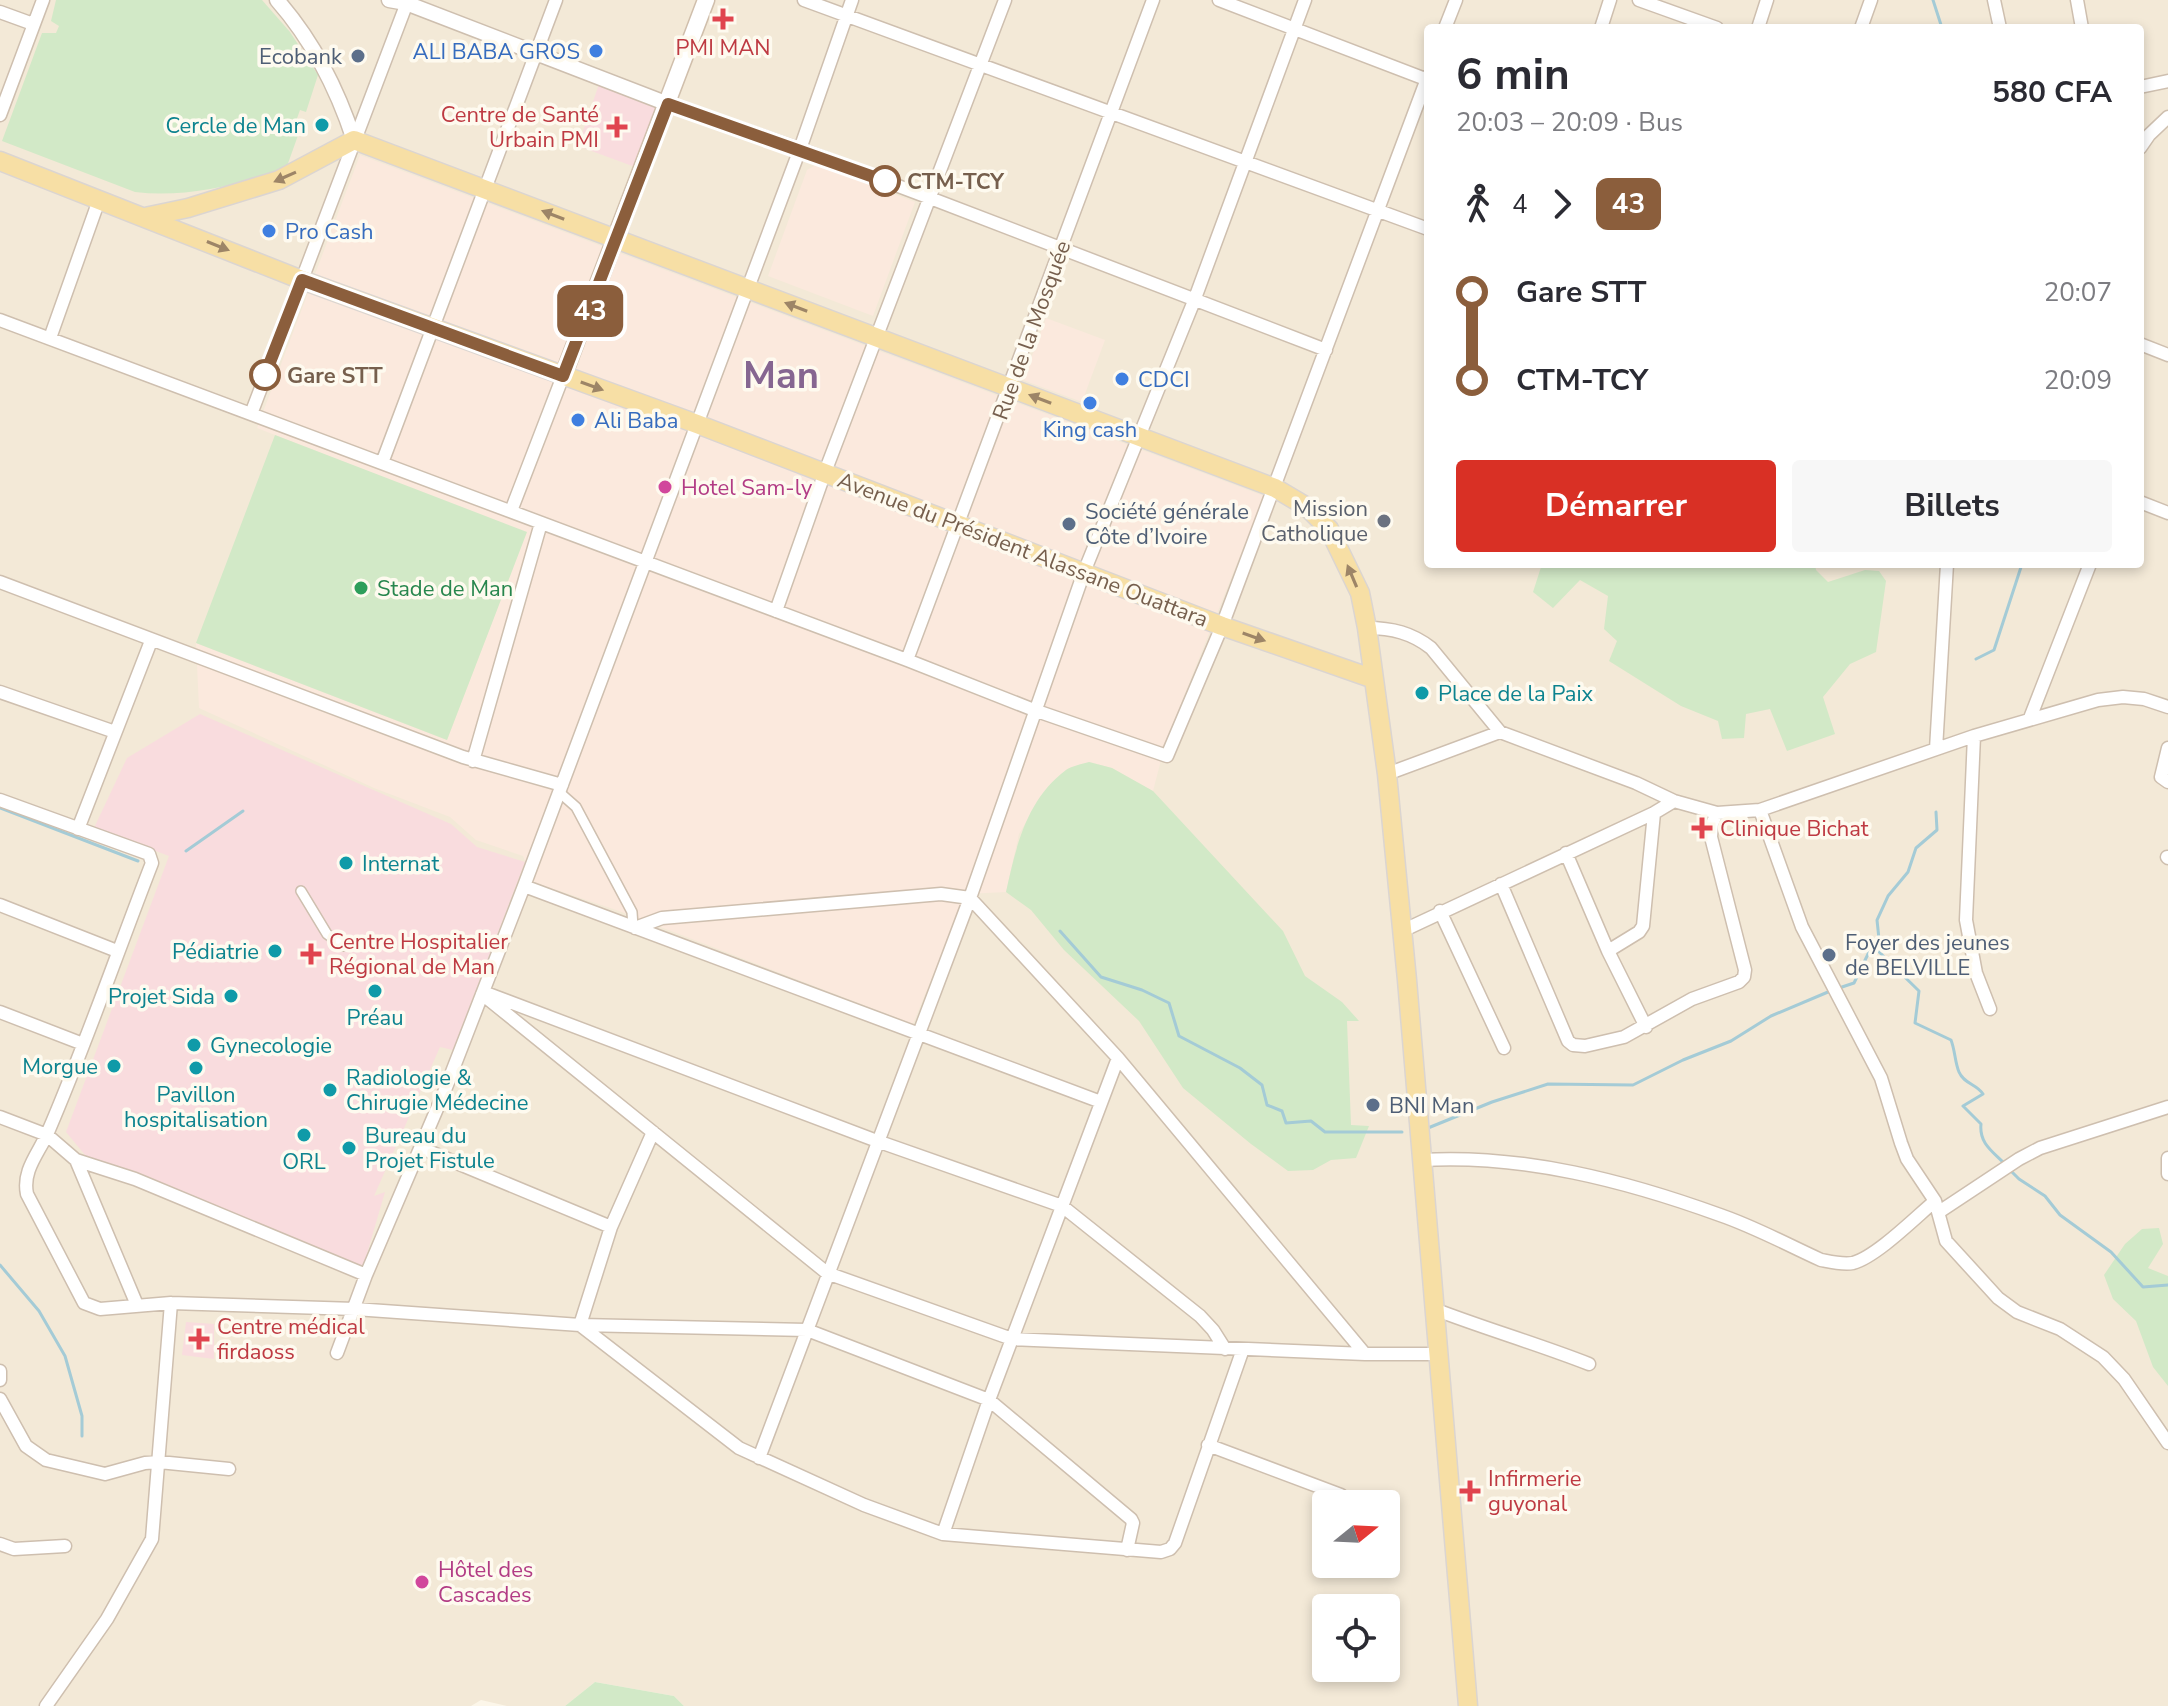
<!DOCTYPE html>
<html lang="fr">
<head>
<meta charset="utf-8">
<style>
	body { margin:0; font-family:"Nunito Sans",sans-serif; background:#f7f7f7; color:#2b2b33; height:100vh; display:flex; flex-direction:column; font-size:30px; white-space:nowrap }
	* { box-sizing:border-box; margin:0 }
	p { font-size:26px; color:#7c7c81 }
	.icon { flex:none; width:44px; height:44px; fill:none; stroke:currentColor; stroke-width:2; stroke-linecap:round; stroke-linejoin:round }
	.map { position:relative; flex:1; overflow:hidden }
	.side { position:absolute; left:1424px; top:24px; width:720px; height:544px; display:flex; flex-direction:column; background:#fff; border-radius:8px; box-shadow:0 4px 12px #0003 }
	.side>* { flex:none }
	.badge { padding:0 16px; border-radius:12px; font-size:28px; line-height:52px }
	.needle { width:52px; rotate:72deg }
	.buttons { position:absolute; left:1312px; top:1490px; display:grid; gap:16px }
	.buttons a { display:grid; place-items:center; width:88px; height:88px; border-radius:8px; background:#fff; box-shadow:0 4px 12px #0003; font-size:40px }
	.map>.badge { position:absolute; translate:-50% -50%; box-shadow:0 0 0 4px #fff }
	.legs { display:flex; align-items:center; gap:12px; height:88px; padding:0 32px; font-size:26px }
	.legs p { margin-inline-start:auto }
	.summary { display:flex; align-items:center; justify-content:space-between; height:136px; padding:0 32px }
	h1 { font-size:44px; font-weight:700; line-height:60px }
	.primary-button { display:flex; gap:16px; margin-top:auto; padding:16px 32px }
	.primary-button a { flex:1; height:92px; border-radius:8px; background:#d93025; color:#fff; font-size:32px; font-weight:700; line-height:92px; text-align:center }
	.primary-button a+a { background:#f7f7f7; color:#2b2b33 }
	ul { padding:0 32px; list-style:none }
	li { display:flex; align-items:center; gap:28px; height:88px; font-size:30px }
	li i { display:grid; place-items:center; width:12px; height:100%; margin:0 10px; background:currentColor }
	li i::after { content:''; width:20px; height:20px; margin:-10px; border:6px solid; border-radius:50%; background:#fff }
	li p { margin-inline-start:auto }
	li:first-child i { background:linear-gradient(#0000 50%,currentColor 0) }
	li:last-child i { background:linear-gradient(currentColor 50%,#0000 0) }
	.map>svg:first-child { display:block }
</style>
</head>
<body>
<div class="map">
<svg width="2168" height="1706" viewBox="0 0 2168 1706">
	<rect width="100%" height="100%" fill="#fcf6e9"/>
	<!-- residential -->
	<path fill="#f3e9d7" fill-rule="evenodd" d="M0,0H2168V1706H684L674,1696L595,1682L565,1706H507L481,1700L471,1706H0ZM1428,28H2140V564H1428ZM1326,1504H1386V1564H1326ZM1326,1608H1386V1668H1326Z"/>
	<!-- commercial -->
	<path fill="#fbe9dd" d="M360,155L1264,496L1166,741L1153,791L1112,768L1090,762L1067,769L1042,795L1019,834L1006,892L966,894L913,1024L619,911L533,882L523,856L476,840L450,817L374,788L199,708L196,643L447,740L526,533L257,428Z
		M816,165L915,202L873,316L768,276L807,170Z
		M1046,318L1105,340L1082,402L1023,380Z"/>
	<!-- medical -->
	<path fill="#f9dcde" d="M600,81L657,108L635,167L578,146Z
		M200,714L451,824L477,847L525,862L453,1050L440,1047L374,1196L385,1192L363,1267L85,1155L66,1132L169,856L94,828L127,758Z
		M186,1322L214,1324V1359L182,1355Z"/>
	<!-- green -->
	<path fill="#d2e9c7" d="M56,0H262L290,32L318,75L306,112L300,110L295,124L301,127L286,169C237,185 186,198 135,192L2,141L42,33H56L59,26L51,21Z
		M275,435L527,532L447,740L196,643Z
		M1542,564H1815L1816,570L1828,582L1865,570L1879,571L1886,581L1876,652L1850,664L1823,697L1835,734L1787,751L1770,709L1746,714L1744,738L1722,739L1718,721L1681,706L1609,661L1617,641L1604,629L1608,596L1580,580L1553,608L1533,592Z
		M1089,762L1112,768L1153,791L1283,931L1305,976L1342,1002L1359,1021H1347L1351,1125L1369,1126L1356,1158L1331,1160L1313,1170L1288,1171L1251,1144L1183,1088L1139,1021L1064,950L1031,910L1006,892C1016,847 1026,800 1066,770C1072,766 1082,764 1089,762Z
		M2159,1228L2163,1244L2148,1268L2168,1276V1386L2153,1367L2136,1321L2113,1299L2104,1275L2125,1244L2142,1229Z
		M595,1682L674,1696L684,1706H565Z"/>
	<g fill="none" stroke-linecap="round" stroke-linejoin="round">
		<!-- stream -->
		<path stroke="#a4cbd6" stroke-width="3" d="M1933,0L1942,28
			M1976,659L1994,650L2022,564
			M0,808L138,861
			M186,851L243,811
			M1060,931L1101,977L1142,990L1169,1003L1179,1036L1240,1068L1262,1085L1267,1105L1282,1111L1286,1123L1311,1121L1325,1132H1402
			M1873,946L1919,991L1915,1023L1951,1040C1955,1050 1955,1063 1959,1072C1964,1084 1977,1084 1983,1094L1963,1106L1981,1124C1979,1143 1992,1151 2005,1164
			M1842,987L1854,983L1869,952L1879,939L1877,920L1888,896L1908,872L1916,848L1937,830L1936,812
			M1428,1128L1492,1102L1548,1084L1633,1085L1683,1060L1731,1041L1771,1016L1828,992
			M2010,1170L2019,1179L2045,1196L2060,1215L2111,1252L2143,1287L2168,1285
			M0,1265L39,1311L65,1356L82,1416V1436"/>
		<!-- pedestrian casing -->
		<g stroke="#cebfaf" stroke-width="12">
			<path id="pedestrian" d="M559,792L576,807L632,912L633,927
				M301,891L327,934L343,946"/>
		</g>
		<!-- minor casing -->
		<g stroke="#cebfaf" stroke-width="15">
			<path id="minor" d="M804,0L1428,229
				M1219,0L1428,80
				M1639,0L1717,28
				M1994,0L2000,28
				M2077,0L2082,28
				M0,12L33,24
				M1445,28L1456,0
				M1601,28L1610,0
				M1758,28L1767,0
				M1861,28L1871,0
				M2140,87L2168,81
				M668,104L800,149L930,198L1326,350
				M0,115L43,0
				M2140,148L2149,135L2168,117
				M0,320L907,660L1034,710L1167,756L1222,626L1428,76
				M50,338L99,200
				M2140,344L2168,355
				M251,414L408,0
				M382,463L556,0
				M2140,502L2168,513
				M511,511L563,376
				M0,582L463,757L562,785
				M776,611L825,472L1005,0
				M1367,628C1392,628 1412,633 1431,648L1500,732
				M907,660L1153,0
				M0,692L115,732
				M2030,718L2090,564
				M1974,736L1966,920L1976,973L1990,1009
				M2168,748L2161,777L2168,782
				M1936,749L1947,564
				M473,761L541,523
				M1387,774L1500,732L1636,783L1674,801L1717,813L1760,810L1974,736L2098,700L2123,697L2144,699L2168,707
				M0,800L149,854L152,863C117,953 86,1044 48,1132C39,1153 22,1170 27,1194L84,1303L100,1309L171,1303L355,1309L580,1325L807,1330L989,1400L1131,1519L1133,1523L1127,1550
				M1760,810L1802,927L1881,1078L1901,1143L1907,1159L1935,1201L1946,1241L1998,1298L2017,1312L2060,1329L2103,1357L2124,1379L2168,1443
				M78,829L151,641
				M1566,853L1608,951L1646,1027
				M2167,857L2168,858
				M1501,884L1568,1041L1573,1045L1585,1046L1624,1037L1692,999L1739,982L1744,977L1745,970L1711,837L1712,824L1717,813
				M524,886L1101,1102
				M0,905L117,951
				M1440,911L1504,1048
				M635,928L662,918L941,894L970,898L1118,1058L1365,1354
				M1402,931L1654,813L1674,801
				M1608,951L1639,932L1643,926L1654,813
				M486,993L877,1141L1062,1206L1200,1316L1213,1330L1225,1349
				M482,994L827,1273L1012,1339L1365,1354H1438
				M0,1012L83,1044
				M0,1117L47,1135L76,1160L137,1305
				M653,1132L611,1227L580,1325L739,1448L864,1505L943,1534L1161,1552L1170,1549L1175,1543L1243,1349
				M421,1148L611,1227
				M2168,1158V1174
				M76,1160L135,1179L366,1275
				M1422,1160C1523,1154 1626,1181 1720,1215C1755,1227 1788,1245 1821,1260C1831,1262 1843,1265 1853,1263C1876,1257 1916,1217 1935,1201
				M1939,1212L2019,1159L2040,1148L2168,1107
				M1434,1309C1486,1329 1538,1344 1589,1364
				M337,1353L366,1275L445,1090L524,886L800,149L852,0
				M0,1371V1380
				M0,1399L26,1446L46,1460L105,1474L145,1463L159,1462L229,1469
				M1208,1445L1341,1495
				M759,1458L970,898L1084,572L1194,301L1305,0
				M943,1534L989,1400L1118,1058
				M0,1544L14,1549L65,1546
				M46,1706L107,1619L152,1539L171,1303"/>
		</g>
		<!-- tertiary casing -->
		<g stroke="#cebfaf" stroke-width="17">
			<path id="tertiary" d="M277,0C314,42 337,88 354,140
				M389,0L406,3L668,104"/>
		</g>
		<!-- secondary casing -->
		<g stroke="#d0bfac" stroke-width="19">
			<path id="secondary" d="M563,376L706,0"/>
		</g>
		<!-- primary casing -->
		<g stroke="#dbd5d1" stroke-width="21">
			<path id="primary" d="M0,161L302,280L697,424L1222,626L1374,679
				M145,217L188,208L279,180L354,140L1275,488L1307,507L1329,529L1360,593L1367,628L1387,774L1407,980L1468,1706"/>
		</g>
		<!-- pedestrian -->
		<use href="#pedestrian" stroke="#fff" stroke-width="9"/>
		<!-- minor -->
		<use href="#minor" stroke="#fff" stroke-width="12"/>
		<!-- tertiary -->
		<use href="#tertiary" stroke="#fff" stroke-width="14"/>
		<!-- secondary -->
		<use href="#secondary" stroke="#fff" stroke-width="16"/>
		<!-- primary -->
		<use href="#primary" stroke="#f7dfa5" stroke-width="18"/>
	</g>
	<!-- one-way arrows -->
	<defs><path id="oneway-solid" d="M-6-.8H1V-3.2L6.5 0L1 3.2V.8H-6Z" transform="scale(2)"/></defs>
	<g fill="#9d8567">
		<use href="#oneway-solid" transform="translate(285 177) rotate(156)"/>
		<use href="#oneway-solid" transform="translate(553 215) rotate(-159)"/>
		<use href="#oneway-solid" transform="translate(218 246) rotate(22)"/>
		<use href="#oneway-solid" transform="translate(796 307) rotate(-159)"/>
		<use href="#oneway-solid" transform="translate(592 386) rotate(20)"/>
		<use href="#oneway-solid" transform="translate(1040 399) rotate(-159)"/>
		<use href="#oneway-solid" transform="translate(1352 576) rotate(-113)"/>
		<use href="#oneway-solid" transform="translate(1254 637) rotate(19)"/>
	</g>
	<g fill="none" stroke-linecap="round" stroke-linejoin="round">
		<!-- line-1 casing -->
		<g stroke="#fff" stroke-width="18">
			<path id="line-1" d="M265,375L302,280L563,376L668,104L885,181"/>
		</g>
		<!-- line-1 -->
		<use href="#line-1" stroke="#8b5e3c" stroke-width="12"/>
	</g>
	<!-- markers -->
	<g fill="#e0444e" stroke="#fefaef" stroke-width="3">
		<path d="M719 7h8v8h8v8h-8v8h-8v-8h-8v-8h8z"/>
		<path d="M613 115h8v8h8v8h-8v8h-8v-8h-8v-8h8z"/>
		<path d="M1698 816h8v8h8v8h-8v8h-8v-8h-8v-8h8z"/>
		<path d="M307 942h8v8h8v8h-8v8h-8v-8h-8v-8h8z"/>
		<path d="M195 1327h8v8h8v8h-8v8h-8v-8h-8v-8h8z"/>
		<path d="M1466 1479h8v8h8v8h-8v8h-8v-8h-8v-8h8z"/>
	</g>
	<g fill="#3f7fe0" stroke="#fefaef" stroke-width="3">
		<circle cx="596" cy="51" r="8"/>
		<circle cx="269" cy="231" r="8"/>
		<circle cx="1122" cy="379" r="8"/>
		<circle cx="1090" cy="403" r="8"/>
		<circle cx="578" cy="420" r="8"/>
	</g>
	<g fill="#5c6f8a" stroke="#fefaef" stroke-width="3">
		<circle cx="358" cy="56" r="8"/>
		<circle cx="1069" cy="524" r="8"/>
		<circle cx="1829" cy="955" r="8"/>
		<circle cx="1373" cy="1105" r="8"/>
	</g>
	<g fill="#0f9aa8" stroke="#fefaef" stroke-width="3">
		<circle cx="322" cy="125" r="8"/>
		<circle cx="1422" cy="693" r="8"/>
		<circle cx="346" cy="863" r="8"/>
		<circle cx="275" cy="951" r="8"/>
		<circle cx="375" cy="991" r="8"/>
		<circle cx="231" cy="996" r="8"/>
		<circle cx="194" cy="1045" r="8"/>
		<circle cx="114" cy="1066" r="8"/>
		<circle cx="196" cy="1068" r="8"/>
		<circle cx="330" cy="1090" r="8"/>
		<circle cx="304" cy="1135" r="8"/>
		<circle cx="349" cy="1148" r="8"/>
	</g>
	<g fill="#fff" stroke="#8b5e3c" stroke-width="4">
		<circle cx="885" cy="181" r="14"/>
		<circle cx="265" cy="375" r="14"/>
	</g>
	<g fill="#d1479c" stroke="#fefaef" stroke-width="3">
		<circle cx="665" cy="487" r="8"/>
		<circle cx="422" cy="1582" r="8"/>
	</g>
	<circle fill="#6b7280" stroke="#fefaef" stroke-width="3" cx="1384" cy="521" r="8"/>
	<circle fill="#2e9e5b" stroke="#fefaef" stroke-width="3" cx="361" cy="588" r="8"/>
	<g text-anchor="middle" stroke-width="7" stroke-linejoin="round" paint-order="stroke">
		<!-- health labels -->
		<g font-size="22" fill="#be3a42" stroke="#fefaef" text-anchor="start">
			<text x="723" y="55" text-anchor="middle">PMI MAN</text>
			<text x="599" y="122" text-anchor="end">Centre de Santé<tspan x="599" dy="25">Urbain PMI</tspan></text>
			<text x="1720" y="836">Clinique Bichat</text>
			<text x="329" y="949">Centre Hospitalier<tspan x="329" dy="25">Régional de Man</tspan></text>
			<text x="217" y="1334">Centre médical<tspan x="217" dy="25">firdaoss</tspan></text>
			<text x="1488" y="1486">Infirmerie<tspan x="1488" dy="25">guyonal</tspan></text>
		</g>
		<!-- shop labels -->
		<g font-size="22" fill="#366cbe" stroke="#fefaef" text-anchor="start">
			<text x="580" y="59" text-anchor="end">ALI BABA GROS</text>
			<text x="285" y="239">Pro Cash</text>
			<text x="1138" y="387">CDCI</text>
			<text x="594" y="428">Ali Baba</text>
			<text x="1090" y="437" text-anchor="middle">King cash</text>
		</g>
		<!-- service labels -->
		<g font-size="22" fill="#4e5e75" stroke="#fefaef" text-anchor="start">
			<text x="342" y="64" text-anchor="end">Ecobank</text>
			<text x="1085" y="519">Société générale<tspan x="1085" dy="25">Côte d’Ivoire</tspan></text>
			<text x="1845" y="950">Foyer des jeunes<tspan x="1845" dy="25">de BELVILLE</tspan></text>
			<text x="1389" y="1113">BNI Man</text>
		</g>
		<!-- culture labels -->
		<g font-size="22" fill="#0d838f" stroke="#fefaef" text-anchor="start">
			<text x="306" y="133" text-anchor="end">Cercle de Man</text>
			<text x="1438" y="701">Place de la Paix</text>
			<text x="362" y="871">Internat</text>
			<text x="259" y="959" text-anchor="end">Pédiatrie</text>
			<text x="215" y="1004" text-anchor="end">Projet Sida</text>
			<text x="375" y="1025" text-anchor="middle">Préau</text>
			<text x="210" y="1053">Gynecologie</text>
			<text x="98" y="1074" text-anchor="end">Morgue</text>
			<text x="346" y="1085">Radiologie &amp;<tspan x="346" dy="25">Chirugie Médecine</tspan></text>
			<text x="196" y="1102" text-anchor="middle">Pavillon<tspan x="196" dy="25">hospitalisation</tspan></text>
			<text x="365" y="1143">Bureau du<tspan x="365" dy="25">Projet Fistule</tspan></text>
			<text x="304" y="1169" text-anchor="middle">ORL</text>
		</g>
		<!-- stop labels -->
		<g font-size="22" font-weight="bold" fill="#765f4d" stroke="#fefaef" text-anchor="start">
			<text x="907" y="189">CTM-TCY</text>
			<text x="287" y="383">Gare STT</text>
		</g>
		<!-- street labels -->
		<g font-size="22" fill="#765f4d" stroke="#fefaef">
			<text transform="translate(1031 330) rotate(-70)" y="8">Rue de la Mosquée</text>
			<text transform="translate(1023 549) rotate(21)" y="8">Avenue du Président Alassane Ouattara</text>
		</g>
		<!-- hotel labels -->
		<g font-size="22" fill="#b23c85" stroke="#fefaef" text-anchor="start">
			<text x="681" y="495">Hotel Sam-ly</text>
			<text x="438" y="1577">Hôtel des<tspan x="438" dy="25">Cascades</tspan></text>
		</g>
		<!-- worship labels -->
		<g font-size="22" fill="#5b616d" stroke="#fefaef" text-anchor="end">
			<text x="1368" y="516">Mission<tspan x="1368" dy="25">Catholique</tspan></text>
		</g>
		<!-- leisure labels -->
		<g font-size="22" fill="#27864d" stroke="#fefaef" text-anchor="start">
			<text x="377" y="596">Stade de Man</text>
		</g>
		<!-- town labels -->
		<g font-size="38" font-weight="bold" fill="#866691" stroke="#fefaef">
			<text x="781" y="388">Man</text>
		</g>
	</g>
</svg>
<div class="buttons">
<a><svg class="needle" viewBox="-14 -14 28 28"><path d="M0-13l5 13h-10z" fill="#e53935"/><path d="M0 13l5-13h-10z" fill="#7c7c81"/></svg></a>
<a><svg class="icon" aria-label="locate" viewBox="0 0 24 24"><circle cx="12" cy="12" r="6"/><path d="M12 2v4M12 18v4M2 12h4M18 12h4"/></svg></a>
</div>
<b class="badge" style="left:590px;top:311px;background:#8b5e3c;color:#fff">43</b>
<section class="side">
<div class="summary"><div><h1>6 min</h1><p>20:03 – 20:09 · Bus</p></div><b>580 CFA</b></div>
<div class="legs"><svg class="icon" aria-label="walk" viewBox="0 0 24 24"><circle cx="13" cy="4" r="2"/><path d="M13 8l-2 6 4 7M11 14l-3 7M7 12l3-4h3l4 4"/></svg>4<svg class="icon" aria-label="forward" viewBox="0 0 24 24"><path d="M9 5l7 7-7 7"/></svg><b class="badge" style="background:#8b5e3c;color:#fff">43</b></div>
<ul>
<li><i style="color:#8b5e3c"></i><b>Gare STT</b><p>20:07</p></li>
<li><i style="color:#8b5e3c"></i><b>CTM-TCY</b><p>20:09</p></li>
</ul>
<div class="primary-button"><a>Démarrer</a><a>Billets</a></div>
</section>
</div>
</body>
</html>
